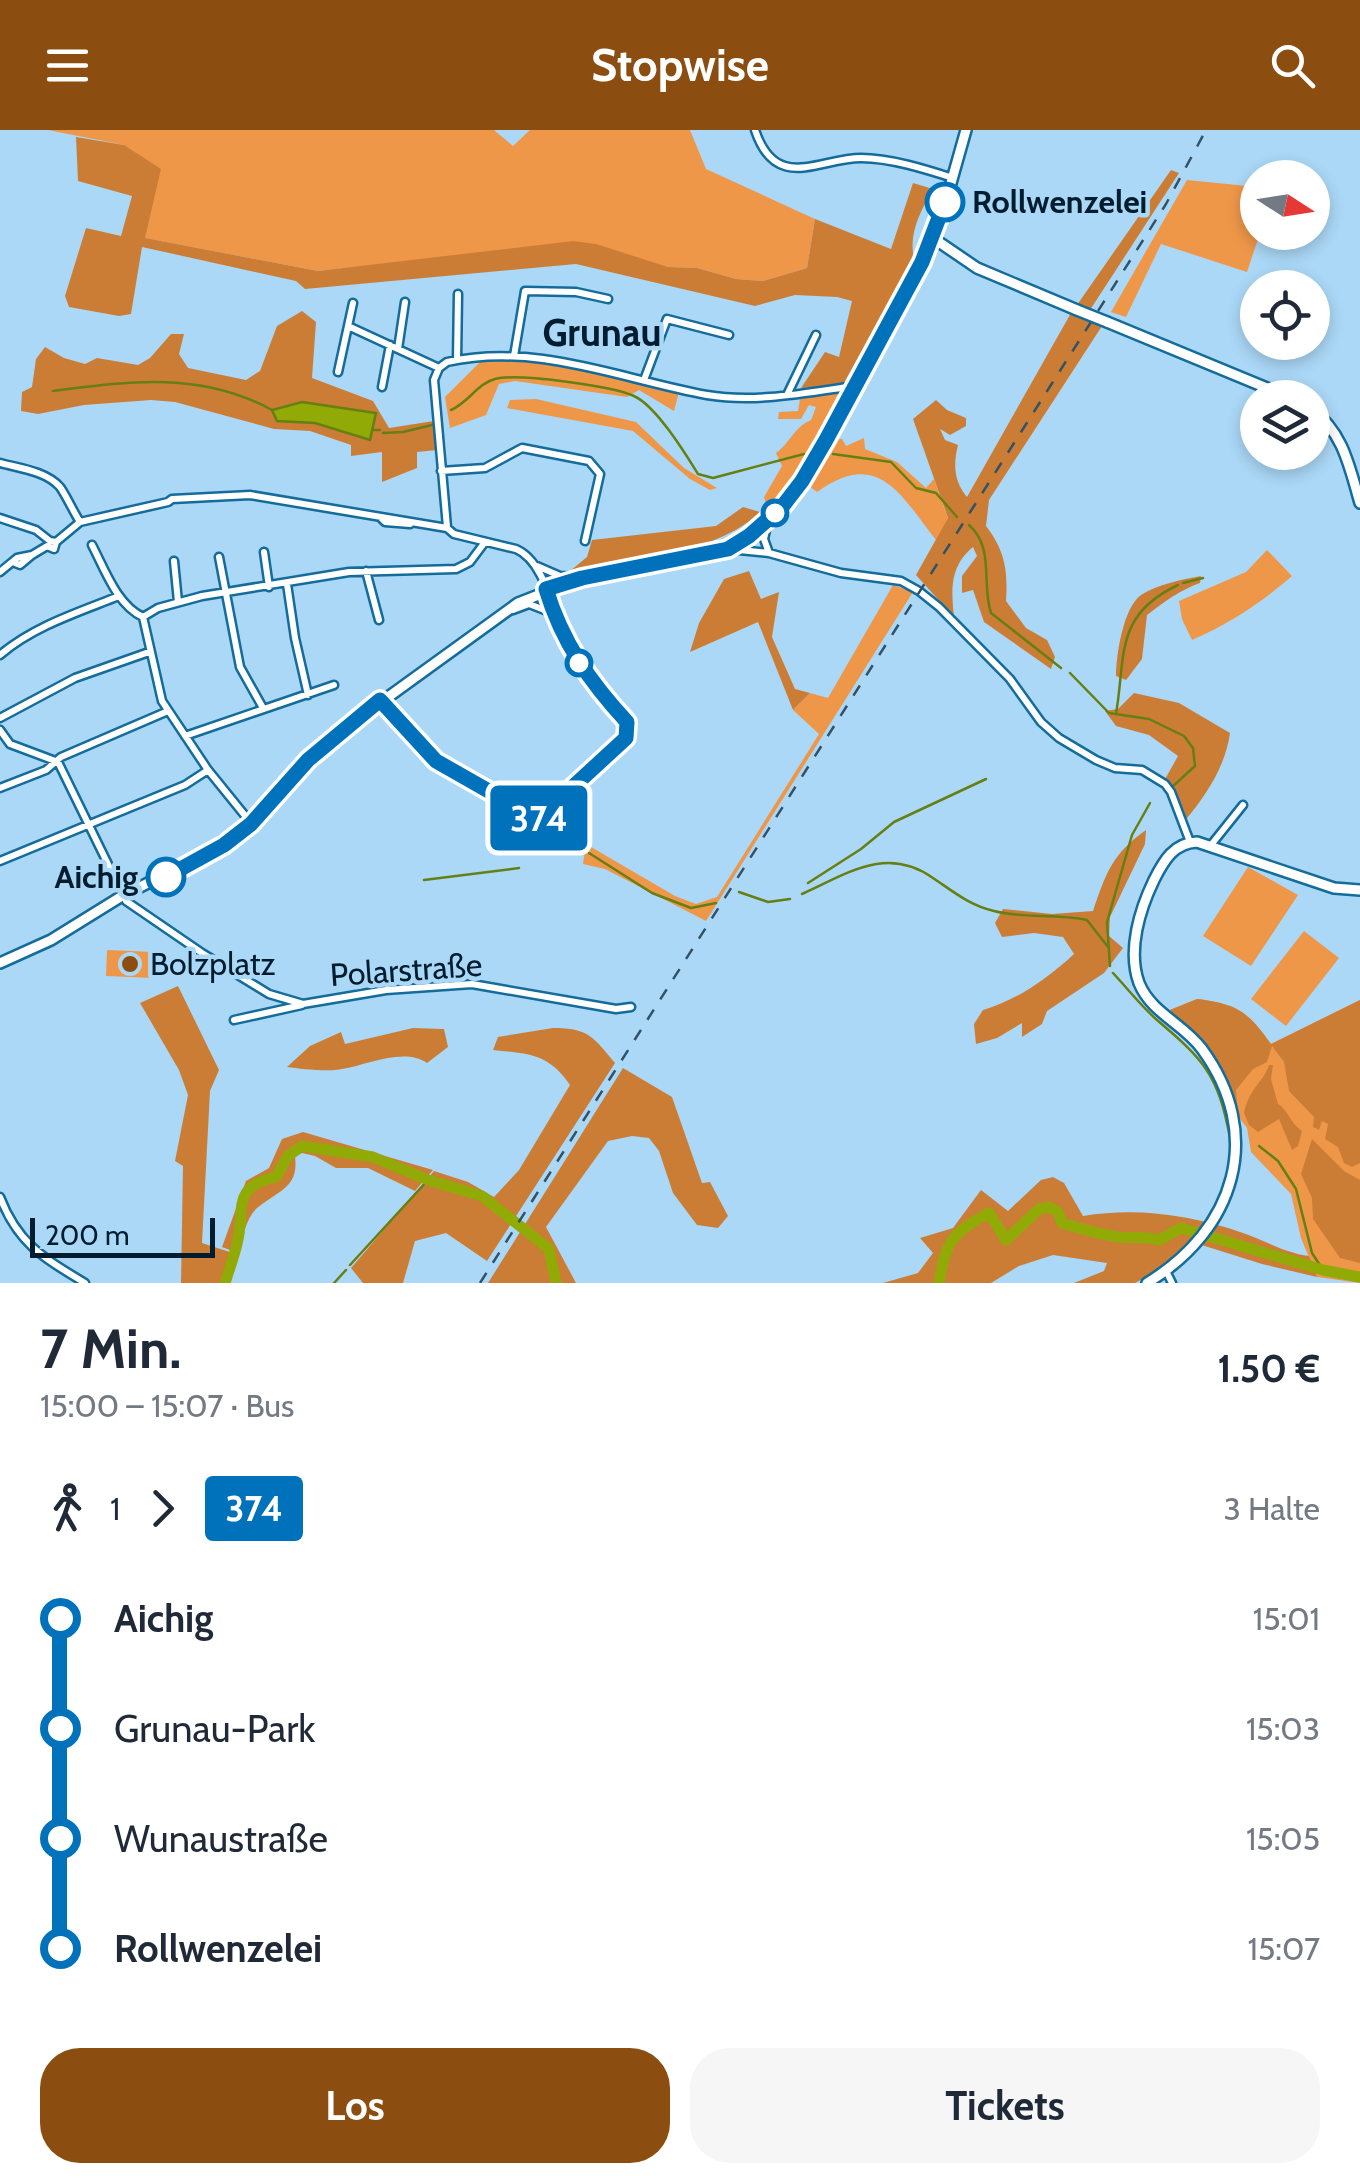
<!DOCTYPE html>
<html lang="de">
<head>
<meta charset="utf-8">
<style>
	body { margin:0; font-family:Cabin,sans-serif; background:#f6f6f7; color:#1f2937; height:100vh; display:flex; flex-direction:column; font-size:38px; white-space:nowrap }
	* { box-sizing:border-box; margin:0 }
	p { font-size:32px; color:#747a83 }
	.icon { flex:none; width:55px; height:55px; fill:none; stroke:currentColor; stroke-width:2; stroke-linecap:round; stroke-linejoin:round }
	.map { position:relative; height:1153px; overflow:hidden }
	.details { display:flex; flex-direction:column; background:#fff; flex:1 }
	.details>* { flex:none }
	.badge { padding:0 20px; border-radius:8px; font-size:35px; line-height:65px }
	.needle { width:65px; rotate:102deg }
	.buttons { position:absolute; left:1240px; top:30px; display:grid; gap:20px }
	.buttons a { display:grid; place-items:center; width:90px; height:90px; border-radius:50%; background:#fff; box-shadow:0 5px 15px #0003; font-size:50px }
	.scale { position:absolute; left:30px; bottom:25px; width:185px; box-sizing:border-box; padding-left:10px; border:5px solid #001c2f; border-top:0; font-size:28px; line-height:35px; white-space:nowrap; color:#001c2f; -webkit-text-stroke:8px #abd8f7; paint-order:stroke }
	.map>.badge { position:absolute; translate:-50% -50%; box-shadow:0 0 0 5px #fff }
	.legs { display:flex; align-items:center; gap:15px; height:110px; padding:0 40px; font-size:32px }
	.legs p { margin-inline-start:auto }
	.overview { display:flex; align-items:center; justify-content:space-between; height:170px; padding:0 40px }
	h1 { font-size:55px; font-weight:800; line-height:75px }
	.action { display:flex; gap:20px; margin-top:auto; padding:20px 40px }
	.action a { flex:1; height:115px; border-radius:40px; background:#8c4e10; color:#fff; font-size:40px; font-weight:800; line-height:115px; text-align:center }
	.action a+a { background:#f6f6f7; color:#1f2937 }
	ul { padding:0 40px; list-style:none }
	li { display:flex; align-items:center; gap:35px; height:110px; font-size:38px }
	li i { display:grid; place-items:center; width:15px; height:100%; margin:0 12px; background:currentColor }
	li i::after { content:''; width:25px; height:25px; margin:-12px; border:8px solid; border-radius:50%; background:#fff }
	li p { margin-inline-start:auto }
	li:first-child i { background:linear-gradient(#0000 50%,currentColor 0) }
	li:last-child i { background:linear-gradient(currentColor 50%,#0000 0) }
	header { display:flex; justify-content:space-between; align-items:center; height:130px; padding:0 40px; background:#8c4e10; color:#fff; font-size:45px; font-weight:800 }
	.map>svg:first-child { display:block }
</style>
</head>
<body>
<header><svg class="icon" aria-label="menu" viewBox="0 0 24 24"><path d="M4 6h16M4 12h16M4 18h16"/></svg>Stopwise<svg class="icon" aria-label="search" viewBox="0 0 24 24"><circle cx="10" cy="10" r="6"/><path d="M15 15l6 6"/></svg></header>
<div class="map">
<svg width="1360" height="1153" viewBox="0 0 1360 1153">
	<rect width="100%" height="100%" fill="#abd8f7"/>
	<!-- green -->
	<path fill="#ef9749" d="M48,0H494L513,16L530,0H690L706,39L815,89L807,138L763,151L736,149L697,138L668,137L622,124L542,117L318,141L144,108L124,15Z
		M1187,50L1247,56L1257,63L1258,102L1260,103L1247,142L1161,114L1126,187L1111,182Z
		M515,229L559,234L679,262L674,281L639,260L627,267L515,251L499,254L486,285L450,298L445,267L481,231Z
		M842,263L804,332L787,358L769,376L766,374L764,367L782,336L776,323C791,312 793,298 811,290L816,277L809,275L801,289H778L779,282L798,281L800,269L808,265Z
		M536,269L636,292L684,338L717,358L710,360L690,349L633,301L507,278L510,270Z
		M864,308L865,319L897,332L926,358L934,349L948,389L936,410C900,364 878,318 817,362L805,353L834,309H842L846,316Z
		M1267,420L1292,446C1261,473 1230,493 1192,510L1182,489L1179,471L1246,442Z
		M893,455L913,462L706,791L605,739L583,734L586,714L675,766L696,774L717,767L819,604L793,580L810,563L828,568Z
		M1248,737L1298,765L1251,836L1203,806Z
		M1304,801L1339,828L1286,896L1251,869Z
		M107,820L154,822L153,848L106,846Z
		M1197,869C1238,874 1248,882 1271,914L1360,870V1153L1317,1147L1301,1108L1291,1064L1251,1022L1247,998L1238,986L1229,961L1201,915L1170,880Z"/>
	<!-- forest -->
	<path fill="#cc7d35" d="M76,7L124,15L161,39L145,108L318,141L573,111L596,114L668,137L697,138L736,149L763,151L807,138L815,89L891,119L913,53L933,59C920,82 907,106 915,132L874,212L861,223L843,255L801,258L825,222L839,227L852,171L837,167L795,165L755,176L576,134L305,159L296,151L142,117L131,184L119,186L69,177L65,166L86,98L121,106L132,66L78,51Z
		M1171,40L1179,43L1090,180L1077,175Z
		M302,181L316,192L312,248L373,271L389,298L434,291L437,320L417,322V338L382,352V322L351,326V315L310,301L274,299L175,272L151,270L84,275L38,284L21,281L22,262L32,257L36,229L45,217L64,228L85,234L97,228L138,235L150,228L171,204H184L179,224L188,238L246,250L260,241L277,196Z
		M1071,183L1102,196L989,370L986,396C1005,421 1008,440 1006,471L1026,498L1047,510L1055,527L1051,539L984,492L973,460L962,463V446L977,426L973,417C950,436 951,459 954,487L916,445L948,388L913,289L936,270L947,280L966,288V296L950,305L940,299L945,310L958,315C953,335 954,351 967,367Z
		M743,377L760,382C713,427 631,426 570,441L587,427L592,410L716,396Z
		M749,441L761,469L779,462L772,507L795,559L810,563L793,580L758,492L690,522L699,493L724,449Z
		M1201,446L1200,453C1180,460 1164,472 1147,485L1142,529L1126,550L1116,546C1116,526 1123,478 1141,465C1158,454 1181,450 1201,446Z
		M1134,563L1179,573L1230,603C1225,638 1206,665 1184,692L1164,651L1178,626L1149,605L1116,596L1105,581L1118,579Z
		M1146,700L1145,714L1110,787L1109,806L1123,818L1104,843L1047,881L1042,894L1022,907V893L997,908L976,914L974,894L983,880C1017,870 1047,849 1074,824L1063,807L1034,803L1002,807L995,793L1003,779L1052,784L1093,781C1106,743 1112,724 1146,700Z
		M178,856L219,940L210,961L202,1113L236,1124L229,1153H181L183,1036L175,1031L188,965L179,940L140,873Z
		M1197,869C1238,874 1248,882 1271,914L1360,870V1033L1352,1037L1344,1033L1338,1017L1325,1009L1328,994L1322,991L1319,1000L1313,997L1314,987L1289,961L1284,932L1272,916L1267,932L1253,939L1236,960L1238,986C1223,944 1199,912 1170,880Z
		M413,898L444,899L448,917L427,933C404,917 367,935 342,939C329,942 301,939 287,937L310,916L341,902L345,914Z
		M553,898C589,898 593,907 615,933L487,1131L446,1103L415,1111L403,1153H363L351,1138L434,1041L468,1052L494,1067L519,1040L570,955C548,923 529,924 493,920L498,907Z
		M1269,935H1273L1271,949L1278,974C1289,981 1290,993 1302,1001L1298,1016L1292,1020L1279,989L1258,1002L1249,995L1244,983C1250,956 1262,955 1269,935Z
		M623,938L672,967L702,1053L710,1052L728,1086L718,1098L697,1095L673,1063L659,1021L649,1008L632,1006L608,1011L546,1097L576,1153H488Z
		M303,1002L433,1040L415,1061L368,1038H336L315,1026L302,1023L295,1026C299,1058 279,1060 257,1078C246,1088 242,1109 238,1123L222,1117L246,1051L269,1038L282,1009Z
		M1312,1009L1344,1041L1360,1050V1133L1340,1128L1313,1089L1312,1068L1301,1044Z
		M1053,1047L1064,1053L1083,1086C1138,1077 1191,1085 1243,1103C1266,1111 1285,1123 1309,1126L1317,1147L1262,1134L1192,1112L1172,1133L1135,1153H1074L1104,1141L1107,1133L1053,1125L1019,1136L991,1153H883L918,1143L933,1123L920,1108L953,1098L981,1060L1008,1081L1041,1050Z"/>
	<!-- water -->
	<path fill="#92aa06" stroke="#667f12" stroke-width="2.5" d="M302,272L376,283L370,310L315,293L277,291L272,280Z"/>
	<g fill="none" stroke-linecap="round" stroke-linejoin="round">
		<!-- stream -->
		<path stroke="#667f12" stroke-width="2.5" d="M53,261C130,251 201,241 272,280
			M451,280C468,273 478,253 495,249C518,243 612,256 634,266C656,276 685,323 698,344L713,348L804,324
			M373,300H380
			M383,303L403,302L432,295
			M833,324L891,332L916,358L936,363L957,387
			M969,395C995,418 981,453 991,483L1061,538
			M1183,453L1203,448
			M1070,543L1109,583L1149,589L1184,606L1193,618L1195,636L1172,657
			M1116,584C1126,526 1114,485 1178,455
			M589,723L652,763L691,778L716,773
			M424,750L519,738
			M808,753L861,719L894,692L986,649
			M739,762L768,772L790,769
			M802,764C847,744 886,715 933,748C954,762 969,775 994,781C1024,789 1057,783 1087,790L1108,817
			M1110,836L1107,792L1132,705L1150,673
			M1113,843C1127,858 1141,876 1157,890C1204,930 1218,944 1230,1008
			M1259,1016L1278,1031L1296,1059L1312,1123L1323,1140
			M350,1135L428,1050
			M334,1153L346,1140"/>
		<!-- river -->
		<path stroke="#92aa06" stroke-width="11" d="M225,1153C229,1140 234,1127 237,1114C246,1079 230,1057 276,1047L288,1026L302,1016L373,1027L428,1050L482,1066L549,1119L556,1153
			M939,1153C946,1111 951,1104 989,1083L1006,1110L1039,1079L1049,1077L1058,1082L1062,1093C1081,1099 1099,1104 1118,1107C1134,1109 1142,1105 1159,1110L1181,1098L1323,1140L1360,1147"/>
		<!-- minor casing -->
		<g stroke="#146c9b" stroke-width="11">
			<path id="minor" d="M755,0C776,63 819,28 861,28C890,28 925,39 953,48
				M348,196L439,238
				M398,219L405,172
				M514,226L525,161L576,162L608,169
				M457,230L458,164
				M338,242L353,173
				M644,250L667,189L729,205
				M382,257L390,215
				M787,265L816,205
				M0,333C19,338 46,341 60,357C67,367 73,381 80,392
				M441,341L485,338L522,318L589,331L600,344L585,411
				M0,388L36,400L50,411
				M381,388L385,392L410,394
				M768,391L764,409L769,423
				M447,397L434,250L439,238L447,232C537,212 620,249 707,265C756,273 805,263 854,256
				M50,411L56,412L80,392L168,372L172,369L250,365L447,398L454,404L516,419C547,432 554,490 570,519C586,547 606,569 627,593L626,608L537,689L436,631L381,571
				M92,415C105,440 117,475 143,487L162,571L208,640L251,693
				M729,419L769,423L841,443L901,451L919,461L939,477L1010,549L1041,592L1059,608L1096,630L1115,638L1142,640L1165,654L1171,662L1190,712
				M264,422L269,457
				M219,427L240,537L263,578
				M174,431L178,472
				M15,433L20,435L32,425
				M537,436L560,446L578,447
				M366,441L379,490
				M0,442L17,428L32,425L47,416L54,419L56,412
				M287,454L295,508L308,565
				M513,480L529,474L552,483
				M143,487L158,478L202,466L349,442L456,439L470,432L485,412
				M0,525C34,496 79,482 119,466
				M0,588L75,548L149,522
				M0,600L10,614L58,632L126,771L202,823L269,864L303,874L386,860L472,854L616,879L631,877
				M185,606L334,555
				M0,658L46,640L61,627L168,581
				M1211,715L1243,675
				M0,731L185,655L208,640
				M234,890L302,875
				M0,1067C18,1114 44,1128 85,1153
				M1166,1141L1172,1153"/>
		</g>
		<!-- tertiary casing -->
		<g stroke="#146c9b" stroke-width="14">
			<path id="tertiary" d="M933,108L977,138L1077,180
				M1107,192L1291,268
				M1312,280C1343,301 1350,339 1360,373
				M1147,1153C1235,1100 1265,1005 1202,919C1184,894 1151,883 1139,853C1127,820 1140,779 1154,750C1164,730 1174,713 1197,712L1334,758L1360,760"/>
		</g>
		<!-- secondary casing -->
		<g stroke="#146c9b" stroke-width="14">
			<path id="secondary" d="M0,833L51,810L122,766L224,715L251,693L308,630L355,591L518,473L582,448L728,419L768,389L802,351L915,145L942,85L966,0"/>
		</g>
		<!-- minor -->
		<use href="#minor" stroke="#fff" stroke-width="6"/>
		<!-- tertiary -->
		<use href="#tertiary" stroke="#fff" stroke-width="9"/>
		<!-- secondary -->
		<use href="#secondary" stroke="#fff" stroke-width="9"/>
		<!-- rail -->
		<path stroke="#315268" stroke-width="2.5" stroke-dasharray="12 12" stroke-linecap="butt" d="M480,1153L1166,74L1206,0"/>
		<!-- tertiary-bridge casing -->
		<g stroke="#146c9b" stroke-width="14" stroke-linecap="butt">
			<path id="tertiary-bridge" d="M1077,180L1107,192"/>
		</g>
		<!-- tertiary-bridge -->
		<use href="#tertiary-bridge" stroke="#fff" stroke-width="9"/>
	</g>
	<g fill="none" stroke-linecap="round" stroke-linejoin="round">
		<!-- line-1 casing -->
		<g stroke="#fff" stroke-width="22">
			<path id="line-1" d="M166,747L224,715L251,694L308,630L380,570L436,631L538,689L626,608L627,592C590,552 562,512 546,459L582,448L728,419L749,406L782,377L802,351L826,310L922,132L945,72"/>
		</g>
		<!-- line-1 -->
		<use href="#line-1" stroke="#0072bc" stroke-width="15"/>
	</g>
	<!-- markers -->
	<g fill="#fff" stroke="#0072bc" stroke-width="5">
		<circle cx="945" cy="72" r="18"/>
		<circle cx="775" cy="383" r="12"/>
		<circle cx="579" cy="533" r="12"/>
		<circle cx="166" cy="747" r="18"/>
	</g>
	<circle fill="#8c4e10" stroke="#abd8f7" stroke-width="4" cx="130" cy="834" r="10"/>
	<g text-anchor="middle" stroke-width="9" stroke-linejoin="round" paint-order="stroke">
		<!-- stop labels -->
		<g font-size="32" font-weight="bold" fill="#001c2f" stroke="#abd8f7" text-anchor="start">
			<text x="972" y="83">Rollwenzelei</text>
			<text x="138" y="758" text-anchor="end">Aichig</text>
		</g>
		<!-- poi labels -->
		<g font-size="32" fill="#001c2f" stroke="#abd8f7" text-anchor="start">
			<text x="150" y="845">Bolzplatz</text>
		</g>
		<!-- street labels -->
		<g font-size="32" fill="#001c2f" stroke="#abd8f7">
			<text transform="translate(406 840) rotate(-4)" y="11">Polarstraße</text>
		</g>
		<!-- quarter labels -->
		<g font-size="38" font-weight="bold" fill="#001c2f" stroke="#abd8f7">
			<text x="602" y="216">Grunau</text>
		</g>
	</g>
</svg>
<div class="buttons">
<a><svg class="needle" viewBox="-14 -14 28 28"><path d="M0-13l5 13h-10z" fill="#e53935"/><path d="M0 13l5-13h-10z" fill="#747a83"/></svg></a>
<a><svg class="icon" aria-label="locate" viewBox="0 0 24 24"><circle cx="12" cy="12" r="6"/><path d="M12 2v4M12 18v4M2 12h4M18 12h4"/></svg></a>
<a><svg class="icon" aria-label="layers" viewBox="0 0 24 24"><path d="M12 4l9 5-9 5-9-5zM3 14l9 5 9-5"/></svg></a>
</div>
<div class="scale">200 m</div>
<b class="badge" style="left:539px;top:688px;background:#0072bc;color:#fff">374</b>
</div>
<section class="details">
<div class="overview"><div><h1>7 Min.</h1><p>15:00 – 15:07 · Bus</p></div><b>1.50 €</b></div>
<div class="legs"><svg class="icon" aria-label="walk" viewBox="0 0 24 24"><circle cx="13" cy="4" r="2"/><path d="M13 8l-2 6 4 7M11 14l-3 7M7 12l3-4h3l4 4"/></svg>1<svg class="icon" aria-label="forward" viewBox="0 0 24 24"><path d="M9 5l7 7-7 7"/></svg><b class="badge" style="background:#0072bc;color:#fff">374</b><p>3 Halte</p></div>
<ul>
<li><i style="color:#0072bc"></i><b>Aichig</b><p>15:01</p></li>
<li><i style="color:#0072bc"></i><span>Grunau-Park</span><p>15:03</p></li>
<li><i style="color:#0072bc"></i><span>Wunaustraße</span><p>15:05</p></li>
<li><i style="color:#0072bc"></i><b>Rollwenzelei</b><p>15:07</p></li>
</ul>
<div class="action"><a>Los</a><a>Tickets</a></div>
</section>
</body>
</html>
